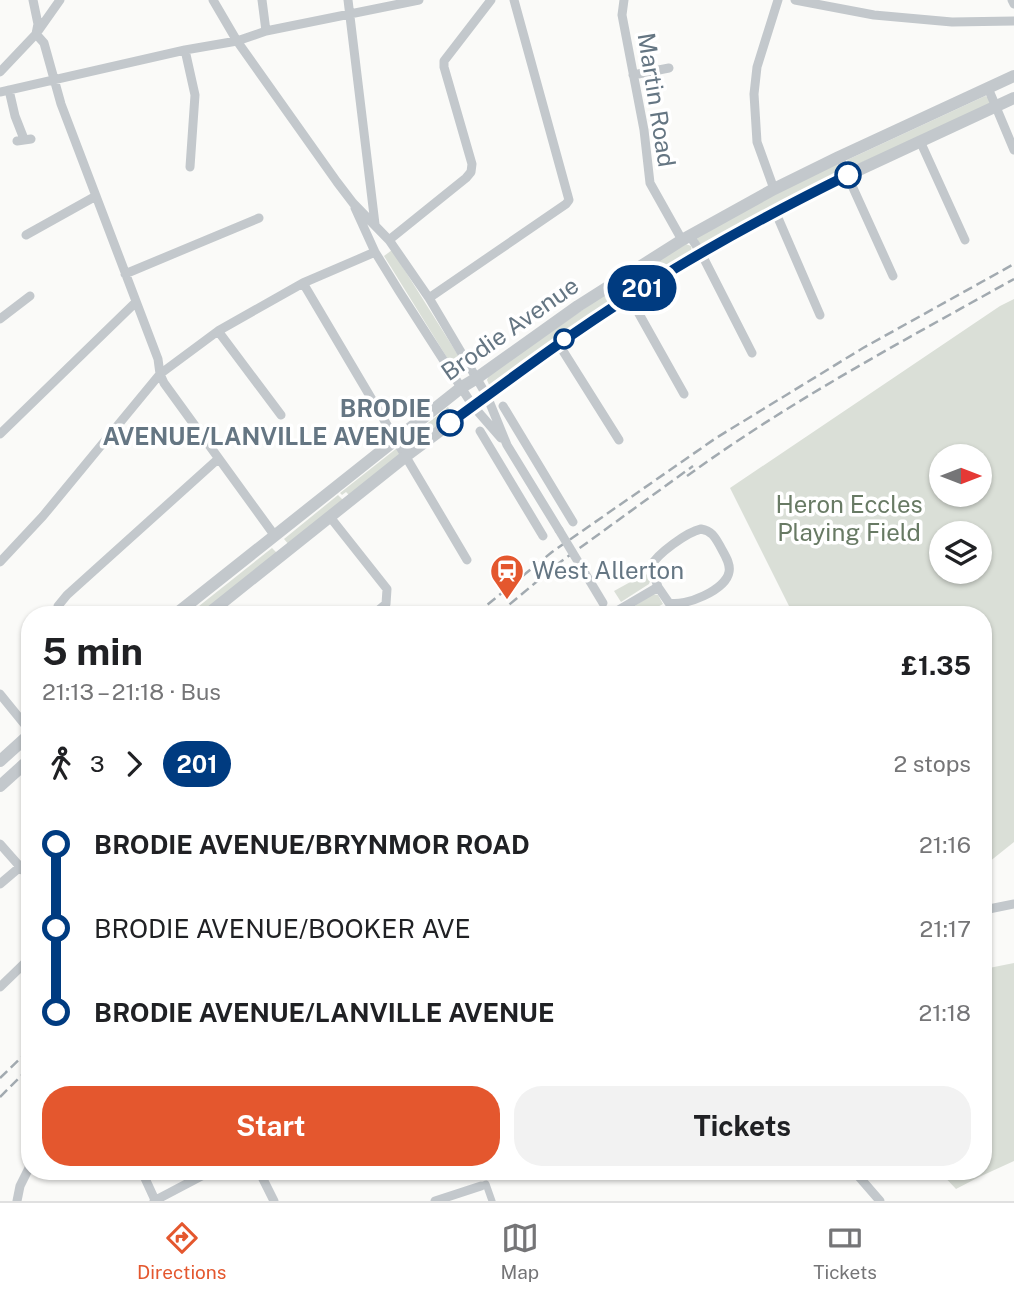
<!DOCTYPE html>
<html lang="en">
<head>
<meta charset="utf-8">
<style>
	body { margin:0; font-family:"Public Sans",sans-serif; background:#f2f2f2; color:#202124; height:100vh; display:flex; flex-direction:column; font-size:26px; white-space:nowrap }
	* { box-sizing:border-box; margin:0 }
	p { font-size:23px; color:#757577 }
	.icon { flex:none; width:38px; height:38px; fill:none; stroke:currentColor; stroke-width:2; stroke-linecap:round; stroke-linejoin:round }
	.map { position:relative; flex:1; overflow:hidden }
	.details { position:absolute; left:21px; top:606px; width:971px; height:574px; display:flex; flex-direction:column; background:#fff; border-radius:28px; box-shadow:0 2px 5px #0004 }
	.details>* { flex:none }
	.badge { padding:0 14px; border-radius:23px; font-size:24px; line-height:46px }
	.needle { width:46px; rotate:90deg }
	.buttons { position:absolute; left:929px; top:444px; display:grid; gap:14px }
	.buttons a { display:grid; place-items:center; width:63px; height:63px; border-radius:50%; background:#fff; box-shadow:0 2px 5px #0004; font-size:35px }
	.map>.badge { position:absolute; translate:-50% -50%; box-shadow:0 0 0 4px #fff }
	.legs { display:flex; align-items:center; gap:10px; height:77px; padding:0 21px; font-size:23px }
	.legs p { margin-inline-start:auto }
	.summary { display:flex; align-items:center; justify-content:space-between; height:119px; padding:0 21px }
	h1 { font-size:38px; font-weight:700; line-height:52px }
	.primary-button { display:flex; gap:14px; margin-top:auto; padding:14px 21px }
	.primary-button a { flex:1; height:80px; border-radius:28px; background:#e4572e; color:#fff; font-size:28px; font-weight:700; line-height:80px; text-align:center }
	.primary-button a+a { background:#f2f2f2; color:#202124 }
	ul { padding:0 21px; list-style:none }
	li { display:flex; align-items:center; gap:24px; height:84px; font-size:26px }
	li i { display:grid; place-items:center; width:10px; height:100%; margin:0 9px; background:currentColor }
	li i::after { content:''; width:18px; height:18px; margin:-9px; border:5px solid; border-radius:50%; background:#fff }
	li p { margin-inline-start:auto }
	li:first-child i { background:linear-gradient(#0000 50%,currentColor 0) }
	li:last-child i { background:linear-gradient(currentColor 50%,#0000 0) }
	.tabs { display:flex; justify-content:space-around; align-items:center; height:98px; border-top:2px solid #e0e0e0; background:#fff; font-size:19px; color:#757577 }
	.tabs a { display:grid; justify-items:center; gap:4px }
	.tabs .active { color:#e4572e }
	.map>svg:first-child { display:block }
</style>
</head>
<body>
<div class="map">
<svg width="1014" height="1201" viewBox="0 0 1014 1201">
	<rect width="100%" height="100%" fill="#fafaf8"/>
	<!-- green -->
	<path fill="#dadfd7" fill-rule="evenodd" d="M985,96L989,97L990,102L989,105L854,166L849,163L847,160Z
		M834,164L840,166L841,172L839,173L726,232L702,246L699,245L697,238L747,209Z
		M686,244L691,246C693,252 689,253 684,257L490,387L487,380L489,375L621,283Z
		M392,250L468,371L459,377L384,256Z
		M1014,299V842L984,866V614H793L730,488L1000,306ZM942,457H980V495H942ZM942,534H980V572H942Z
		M448,407L453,417L408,452L403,445L404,442Z
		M397,448L402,455L349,495L346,492L342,495L340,493Z
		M338,495L345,502L290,546L284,539Z
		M272,548L279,555L205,614H189Z
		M643,568L650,581L649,584L621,602L614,591L643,575L640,570Z
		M653,594L658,595L663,604L645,614H627V611Z
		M1014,963V1161L979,1177L956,1189L939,1171H984V969Z"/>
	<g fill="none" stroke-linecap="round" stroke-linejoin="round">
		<!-- pedestrian -->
		<path stroke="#c3c8cc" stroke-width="7" d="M481,1186L486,1184L492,1201"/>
		<!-- minor -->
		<path stroke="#c3c8cc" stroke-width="9" d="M33,0L38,24L36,34L44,43L61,104L158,359L160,374L164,383L275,536
			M213,0L237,41L337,182L353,203L389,240L429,298L487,396L507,445L559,530
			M262,0L266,31
			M348,0L375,224
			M624,0L622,15L644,130L650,183L682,240
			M795,0L874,15L952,22L1014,21
			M1012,0L1014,4
			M185,50L195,95L190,167
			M0,72L36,34L60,0
			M633,75L669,68
			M988,88L1014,150
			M9,90L15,116L24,139
			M0,92L185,50L237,41L266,31L419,0
			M17,141L31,139
			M920,141L965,240
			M839,157L893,276
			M774,189L757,142L754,94L757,67L778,0
			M355,208L375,252L399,291L473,406L501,438
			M775,211L820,315
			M26,235L96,196
			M690,236L701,253L752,353
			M389,240L466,178L471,172L472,164L444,67V61L491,0
			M125,274L259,218
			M303,283L467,560
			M629,296L684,394
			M429,298L566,204L569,200L514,0
			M0,319L30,296
			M218,331L281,415
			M558,343L619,440
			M503,406L573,522
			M480,431L543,536
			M0,434L136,302
			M330,517L387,589L386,604L374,614
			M701,529C712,531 715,537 720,546C724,554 731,563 729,572C726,590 685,607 669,603L658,587L651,566C657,554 687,532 701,529Z
			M0,562L43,516L160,374L218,331L303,283L375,252
			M58,614V606L67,595L218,459
			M612,614L658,587
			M0,694L30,731
			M0,844L30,878
			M0,884L20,867
			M984,910L1014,904
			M0,987L30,958
			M139,1171L144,1176L155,1200
			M259,1171L274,1201
			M854,1171L880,1201
			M17,1201L20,1186L30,1166
			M154,1201L211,1171
			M435,1201L481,1186"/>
		<!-- tertiary -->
		<path stroke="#c3c8cc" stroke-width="12" d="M176,614L462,387L477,378L578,306L682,240L774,189L839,157L1014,76
			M208,614L406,456L558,343L629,296L775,211L848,175L1014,98
			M0,761L30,734
			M0,786L30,759"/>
		<!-- rail -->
		<path stroke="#a2aab0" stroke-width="2.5" stroke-dasharray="10 5" stroke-linecap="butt" d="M687,476C790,401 903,341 1014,279
			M476,614L552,552L716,438L863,348L1014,264
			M498,614L559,563L693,466
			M0,1078L30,1049
			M0,1097L30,1067"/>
		<!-- minor-bridge -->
		<path stroke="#c3c8cc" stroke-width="9" d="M559,530L603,603"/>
	</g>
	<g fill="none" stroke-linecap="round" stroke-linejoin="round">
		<!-- line-1 casing -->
		<g stroke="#fff" stroke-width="16">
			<path id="line-1" d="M450,423C509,380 567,336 629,297C699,252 773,212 848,175"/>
		</g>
		<!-- line-1 -->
		<use href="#line-1" stroke="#003b80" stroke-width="10"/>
	</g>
	<!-- icons -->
	<defs>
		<g id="station-pin" transform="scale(1.75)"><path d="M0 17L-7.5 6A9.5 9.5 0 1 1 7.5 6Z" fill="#e4572e" stroke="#fff"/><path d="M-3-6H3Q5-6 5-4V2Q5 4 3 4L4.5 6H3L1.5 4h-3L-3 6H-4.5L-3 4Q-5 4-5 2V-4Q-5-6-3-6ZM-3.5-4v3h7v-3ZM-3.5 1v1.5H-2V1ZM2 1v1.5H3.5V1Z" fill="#fff"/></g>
	</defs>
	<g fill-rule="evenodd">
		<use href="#station-pin" x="507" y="571"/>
	</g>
	<!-- markers -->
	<g fill="#fff" stroke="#003b80" stroke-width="3.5">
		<circle cx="848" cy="175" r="12"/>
		<circle cx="564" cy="339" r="9"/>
		<circle cx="450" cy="423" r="12"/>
	</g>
	<g text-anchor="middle" stroke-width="7" stroke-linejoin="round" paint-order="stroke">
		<!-- street labels -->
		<g font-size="24" fill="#657683" stroke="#fff">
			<text transform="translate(656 100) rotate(81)" y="8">Martin Road</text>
			<text transform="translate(510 329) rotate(-35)" y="8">Brodie Avenue</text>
		</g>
		<!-- stop labels -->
		<g font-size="24" font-weight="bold" fill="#657683" stroke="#fff" text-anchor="end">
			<text x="431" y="417">BRODIE<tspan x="431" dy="28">AVENUE/LANVILLE AVENUE</tspan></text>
		</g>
		<!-- park labels -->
		<g font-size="24" fill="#687a64" stroke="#fff">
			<text x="849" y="513">Heron Eccles<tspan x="849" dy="28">Playing Field</tspan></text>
		</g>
		<!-- poi labels -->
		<g font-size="24" fill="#657683" stroke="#fff" text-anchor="start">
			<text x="532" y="579">West Allerton</text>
		</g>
	</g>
</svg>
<div class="buttons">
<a><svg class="needle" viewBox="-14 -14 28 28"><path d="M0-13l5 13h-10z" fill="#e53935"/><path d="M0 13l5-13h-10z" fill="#757577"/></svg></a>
<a><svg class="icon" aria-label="layers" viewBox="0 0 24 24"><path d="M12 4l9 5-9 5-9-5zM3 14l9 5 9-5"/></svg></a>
</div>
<b class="badge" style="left:642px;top:288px;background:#003b80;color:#fff">201</b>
<section class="details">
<div class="summary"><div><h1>5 min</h1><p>21:13 – 21:18 · Bus</p></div><b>£1.35</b></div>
<div class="legs"><svg class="icon" aria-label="walk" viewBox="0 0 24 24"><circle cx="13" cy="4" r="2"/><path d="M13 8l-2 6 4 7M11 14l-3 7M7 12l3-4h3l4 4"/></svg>3<svg class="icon" aria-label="forward" viewBox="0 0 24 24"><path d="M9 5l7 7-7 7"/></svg><b class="badge" style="background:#003b80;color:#fff">201</b><p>2 stops</p></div>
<ul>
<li><i style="color:#003b80"></i><b>BRODIE AVENUE/BRYNMOR ROAD</b><p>21:16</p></li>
<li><i style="color:#003b80"></i><span>BRODIE AVENUE/BOOKER AVE</span><p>21:17</p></li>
<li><i style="color:#003b80"></i><b>BRODIE AVENUE/LANVILLE AVENUE</b><p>21:18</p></li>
</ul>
<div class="primary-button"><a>Start</a><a>Tickets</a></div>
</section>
</div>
<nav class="tabs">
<a class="active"><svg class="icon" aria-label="directions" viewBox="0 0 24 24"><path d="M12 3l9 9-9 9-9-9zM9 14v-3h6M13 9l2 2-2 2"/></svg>Directions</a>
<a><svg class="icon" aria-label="map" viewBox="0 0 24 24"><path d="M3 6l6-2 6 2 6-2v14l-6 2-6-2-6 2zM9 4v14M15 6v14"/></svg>Map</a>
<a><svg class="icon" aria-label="tickets" viewBox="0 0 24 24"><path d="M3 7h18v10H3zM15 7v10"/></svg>Tickets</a>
</nav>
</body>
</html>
